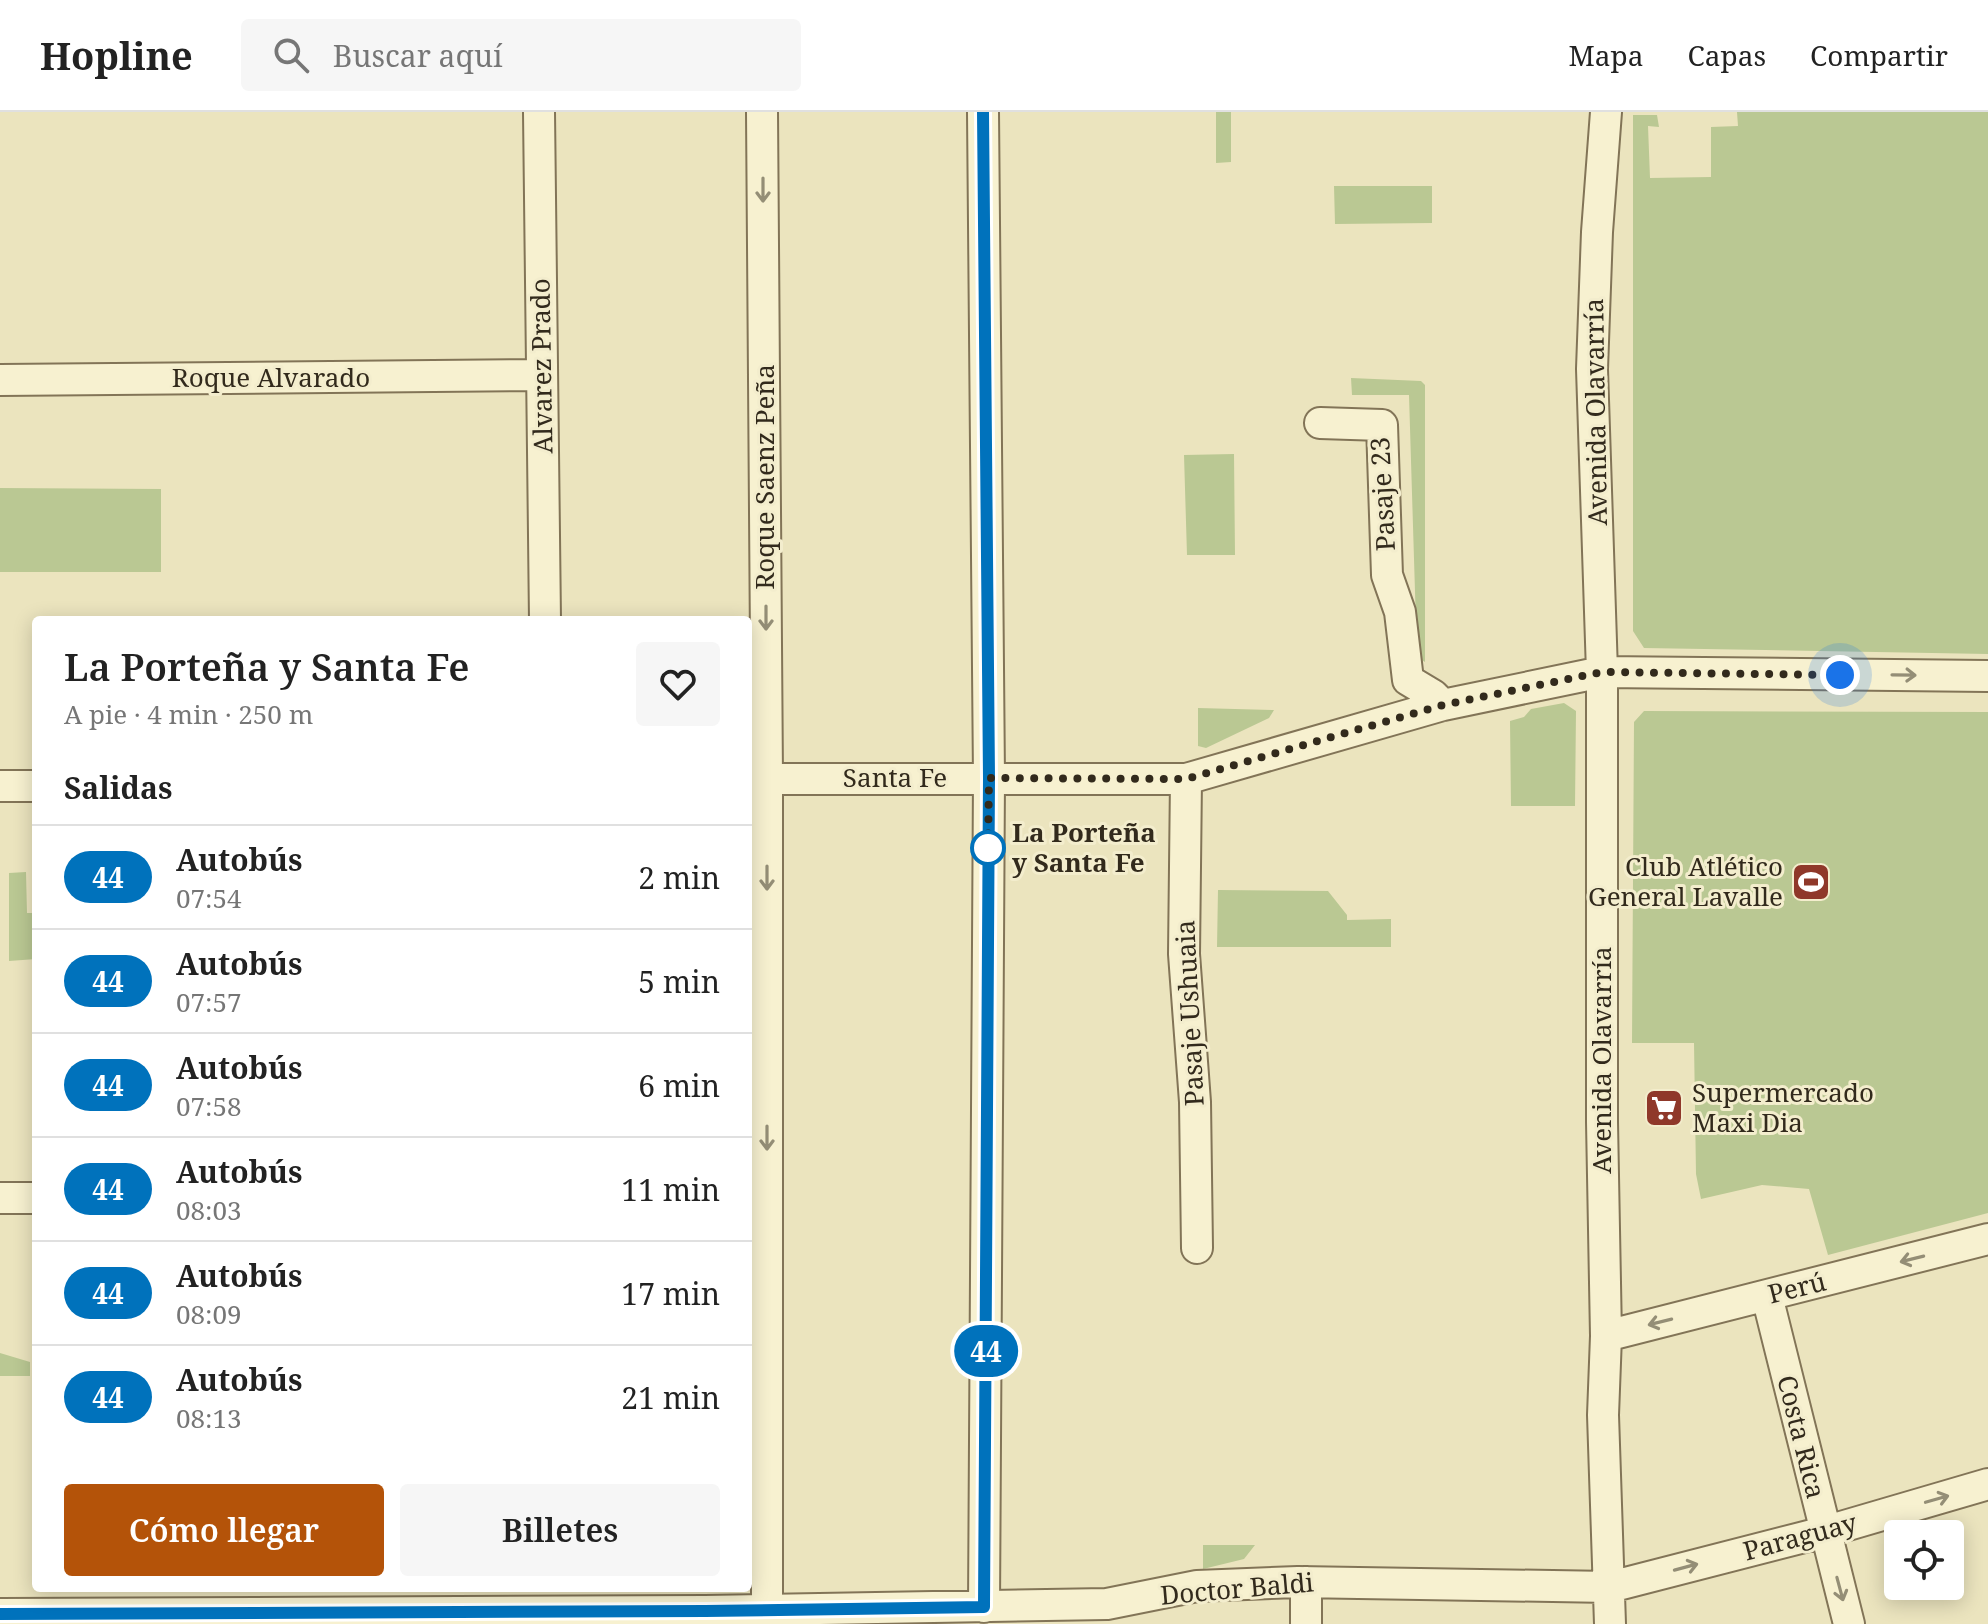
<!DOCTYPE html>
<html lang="es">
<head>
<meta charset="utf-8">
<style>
	body { margin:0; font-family:"Noto Serif",serif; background:#f6f6f6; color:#222; height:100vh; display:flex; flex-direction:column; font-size:30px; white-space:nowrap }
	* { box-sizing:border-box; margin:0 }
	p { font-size:26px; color:#767676 }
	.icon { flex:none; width:44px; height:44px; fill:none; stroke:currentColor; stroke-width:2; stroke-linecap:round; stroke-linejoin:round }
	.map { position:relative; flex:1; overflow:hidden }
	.panel { position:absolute; left:32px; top:504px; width:720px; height:976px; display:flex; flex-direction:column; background:#fff; border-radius:8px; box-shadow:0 4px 20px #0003 }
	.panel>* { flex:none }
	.badge { padding:0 16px; border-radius:26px; font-size:28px; line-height:52px }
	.tools { position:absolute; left:1884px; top:1408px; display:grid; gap:16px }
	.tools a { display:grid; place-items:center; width:80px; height:80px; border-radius:8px; background:#fff; box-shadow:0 4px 20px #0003; font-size:40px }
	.you { position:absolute; width:40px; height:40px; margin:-20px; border:6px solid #fff; border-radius:50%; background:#1a73e8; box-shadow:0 0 0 12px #1a73e833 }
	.map>.badge { position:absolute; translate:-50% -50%; box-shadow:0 0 0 4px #fff }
	h2 { padding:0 32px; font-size:30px; line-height:72px }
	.round { display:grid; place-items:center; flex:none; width:84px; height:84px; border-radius:8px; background:#f6f6f6 }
	.summary { display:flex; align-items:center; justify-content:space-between; height:136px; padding:0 32px }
	h1 { font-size:38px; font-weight:600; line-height:60px }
	.cta { display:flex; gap:16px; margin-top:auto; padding:16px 32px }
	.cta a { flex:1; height:92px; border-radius:8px; background:#b45309; color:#fff; font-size:32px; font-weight:600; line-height:92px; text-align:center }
	.cta a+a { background:#f6f6f6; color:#222 }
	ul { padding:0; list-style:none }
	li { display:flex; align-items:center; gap:24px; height:104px; padding:0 32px; border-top:2px solid #e0e0e0 }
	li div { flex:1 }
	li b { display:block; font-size:30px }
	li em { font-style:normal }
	li .badge { min-width:88px; font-weight:700; text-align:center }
	header { display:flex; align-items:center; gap:48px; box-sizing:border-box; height:112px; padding:0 40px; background:#fff; border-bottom:2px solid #e0e0e0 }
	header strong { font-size:38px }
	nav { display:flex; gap:44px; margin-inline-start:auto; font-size:28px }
	.search { width:560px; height:72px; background:#f6f6f6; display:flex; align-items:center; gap:20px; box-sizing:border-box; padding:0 28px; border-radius:8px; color:#767676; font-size:30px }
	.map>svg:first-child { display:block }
</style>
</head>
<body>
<header>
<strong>Hopline</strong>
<div class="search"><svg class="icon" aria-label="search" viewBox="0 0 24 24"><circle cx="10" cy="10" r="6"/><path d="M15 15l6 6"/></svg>Buscar aquí</div>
<nav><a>Mapa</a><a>Capas</a><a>Compartir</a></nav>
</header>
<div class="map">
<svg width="1988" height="1512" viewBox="0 0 1988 1512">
	<rect width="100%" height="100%" fill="#ebe4be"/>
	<!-- green -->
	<path fill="#bac893" d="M1216,0H1231V50L1216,51Z
		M1737,0H1988V542L1644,536L1633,519V3H1657L1659,15L1648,14L1650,66L1711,65V15L1738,14Z
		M1334,74H1432V111L1335,112Z
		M1351,266L1421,269L1425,273V550L1417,545L1409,283H1352Z
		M1234,342L1235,443H1187L1184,343Z
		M0,376L161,377V460H0Z
		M1564,591L1576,599L1575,694H1511L1510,609L1524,605L1531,597Z
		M1198,596L1274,598L1269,606L1206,636L1198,634Z
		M1644,599L1988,600V1101L1828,1143L1809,1077L1762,1073L1701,1087L1696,1062L1694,931H1632L1634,610Z
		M26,760L27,801H36V847L9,849V761Z
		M1218,778L1328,779L1347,803V808L1391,807V835H1217Z
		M0,1241L30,1250V1264H0Z
		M1203,1433H1255L1244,1447L1203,1457Z"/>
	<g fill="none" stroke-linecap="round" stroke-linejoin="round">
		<!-- minor casing -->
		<g stroke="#827457" stroke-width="34">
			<path id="minor" d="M539,0L545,508
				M762,0L767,666V1498
				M983,0L989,666L984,1495
				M1606,0L1597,120L1592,257L1602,560V1010L1606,1224L1603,1303L1610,1512
				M0,268L542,263
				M1320,311L1382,313L1387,463L1400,500L1408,568L1433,583L1443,593
				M748,667H1186L1443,593L1602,560L1988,564
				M1186,667L1184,842L1195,990L1197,1136
				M0,674H36
				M0,1086H36
				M1767,1184L1849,1512
				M1606,1224L1988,1127
				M0,1502L705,1499L1107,1492L1197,1474L1298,1470L1610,1475L1824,1420L1988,1372
				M1306,1512V1470"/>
		</g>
		<!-- minor -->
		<use href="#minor" stroke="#f7f1d0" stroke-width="30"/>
	</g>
	<!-- one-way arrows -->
	<defs><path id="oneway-shaft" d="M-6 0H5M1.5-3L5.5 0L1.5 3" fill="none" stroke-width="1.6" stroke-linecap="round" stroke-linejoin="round" transform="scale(2)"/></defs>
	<g stroke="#948e76">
		<use href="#oneway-shaft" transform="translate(763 78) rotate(90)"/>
		<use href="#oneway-shaft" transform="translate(766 506) rotate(90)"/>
		<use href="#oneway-shaft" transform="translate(1904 563) rotate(1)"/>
		<use href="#oneway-shaft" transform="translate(767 766) rotate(90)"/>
		<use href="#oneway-shaft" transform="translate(767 1026) rotate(90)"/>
		<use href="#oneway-shaft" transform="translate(1912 1147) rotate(166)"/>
		<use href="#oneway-shaft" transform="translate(1660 1210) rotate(166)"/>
		<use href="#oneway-shaft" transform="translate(1937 1387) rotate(-16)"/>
		<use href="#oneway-shaft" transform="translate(1686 1455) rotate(-15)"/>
		<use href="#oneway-shaft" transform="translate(1840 1477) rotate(75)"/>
	</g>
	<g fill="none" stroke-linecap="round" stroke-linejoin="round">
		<!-- line casing -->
		<g stroke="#fff" stroke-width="18">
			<path id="line" d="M0,1502L705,1499L984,1495L989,666L983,0"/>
		</g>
		<!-- line -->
		<use href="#line" stroke="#0072bc" stroke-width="12"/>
		<!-- walk -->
		<path stroke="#322a1c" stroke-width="8" stroke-dasharray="0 14.4" d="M988,736L989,666L1186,667L1443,593L1602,560L1840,563"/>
	</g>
	<!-- icons -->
	<defs>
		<g id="stadium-square" transform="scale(2)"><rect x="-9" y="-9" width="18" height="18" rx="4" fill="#8f382a" stroke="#f3edcd"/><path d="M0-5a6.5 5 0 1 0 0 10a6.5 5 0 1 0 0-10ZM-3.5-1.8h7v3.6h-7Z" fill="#fff"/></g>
		<g id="supermarket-square" transform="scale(2)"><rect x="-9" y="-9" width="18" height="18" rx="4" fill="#8f382a" stroke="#f3edcd"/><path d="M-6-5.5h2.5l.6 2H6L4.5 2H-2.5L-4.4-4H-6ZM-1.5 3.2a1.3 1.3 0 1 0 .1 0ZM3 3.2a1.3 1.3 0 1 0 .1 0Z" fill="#fff"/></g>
	</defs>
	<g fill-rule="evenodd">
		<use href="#stadium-square" x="1811" y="770"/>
		<use href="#supermarket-square" x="1664" y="996"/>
	</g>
	<!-- markers -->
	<circle fill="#fff" stroke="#0072bc" stroke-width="4" cx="988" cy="736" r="16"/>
	<g text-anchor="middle" stroke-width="6" stroke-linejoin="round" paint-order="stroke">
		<!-- street labels -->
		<g font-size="26" fill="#322a1c" stroke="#f3edcd">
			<text transform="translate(542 254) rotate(-91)" y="9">Alvarez Prado</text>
			<text x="271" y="275">Roque Alvarado</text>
			<text transform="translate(1596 300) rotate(-91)" y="9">Avenida Olavarría</text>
			<text transform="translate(765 365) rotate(-90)" y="9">Roque Saenz Peña</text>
			<text transform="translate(1383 382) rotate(-93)" y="9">Pasaje 23</text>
			<text x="895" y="675">Santa Fe</text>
			<text transform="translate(1190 901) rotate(-93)" y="9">Pasaje Ushuaia</text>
			<text transform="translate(1602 948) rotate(-90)" y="9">Avenida Olavarría</text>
			<text transform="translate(1797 1176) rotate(-14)" y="9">Perú</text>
			<text transform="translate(1801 1325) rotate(76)" y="9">Costa Rica</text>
			<text transform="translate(1800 1425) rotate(-15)" y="9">Paraguay</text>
			<text transform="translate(1237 1477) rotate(-5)" y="9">Doctor Baldi</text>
		</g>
		<!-- stop labels -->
		<g font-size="26" font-weight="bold" fill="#322a1c" stroke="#f3edcd" text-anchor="start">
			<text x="1012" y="730">La Porteña<tspan x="1012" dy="30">y Santa Fe</tspan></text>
		</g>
		<!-- poi labels -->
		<g font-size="26" fill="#322a1c" stroke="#f3edcd" text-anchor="end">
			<text x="1783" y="764">Club Atlético<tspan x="1783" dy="30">General Lavalle</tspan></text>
			<text x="1692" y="990" text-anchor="start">Supermercado<tspan x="1692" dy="30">Maxi Dia</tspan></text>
		</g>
	</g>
</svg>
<div class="tools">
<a><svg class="icon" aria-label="locate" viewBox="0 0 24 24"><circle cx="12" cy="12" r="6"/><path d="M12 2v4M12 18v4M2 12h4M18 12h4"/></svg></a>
</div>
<div class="you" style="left:1840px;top:563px"></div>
<b class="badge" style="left:986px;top:1239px;background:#0072bc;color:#fff">44</b>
<section class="panel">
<div class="summary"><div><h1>La Porteña y Santa Fe</h1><p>A pie · 4 min · 250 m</p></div><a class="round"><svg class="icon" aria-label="heart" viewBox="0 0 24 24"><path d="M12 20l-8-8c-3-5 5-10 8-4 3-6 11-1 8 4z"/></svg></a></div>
<h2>Salidas</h2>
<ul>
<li><span class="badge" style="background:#0072bc;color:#fff">44</span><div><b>Autobús</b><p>07:54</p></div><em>2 min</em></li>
<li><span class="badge" style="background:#0072bc;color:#fff">44</span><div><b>Autobús</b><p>07:57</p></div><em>5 min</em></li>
<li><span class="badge" style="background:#0072bc;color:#fff">44</span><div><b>Autobús</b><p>07:58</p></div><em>6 min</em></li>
<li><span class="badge" style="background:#0072bc;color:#fff">44</span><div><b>Autobús</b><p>08:03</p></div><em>11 min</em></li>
<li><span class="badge" style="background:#0072bc;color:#fff">44</span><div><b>Autobús</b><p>08:09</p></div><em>17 min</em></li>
<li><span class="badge" style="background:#0072bc;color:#fff">44</span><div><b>Autobús</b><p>08:13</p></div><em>21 min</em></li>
</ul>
<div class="cta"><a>Cómo llegar</a><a>Billetes</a></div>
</section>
</div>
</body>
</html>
